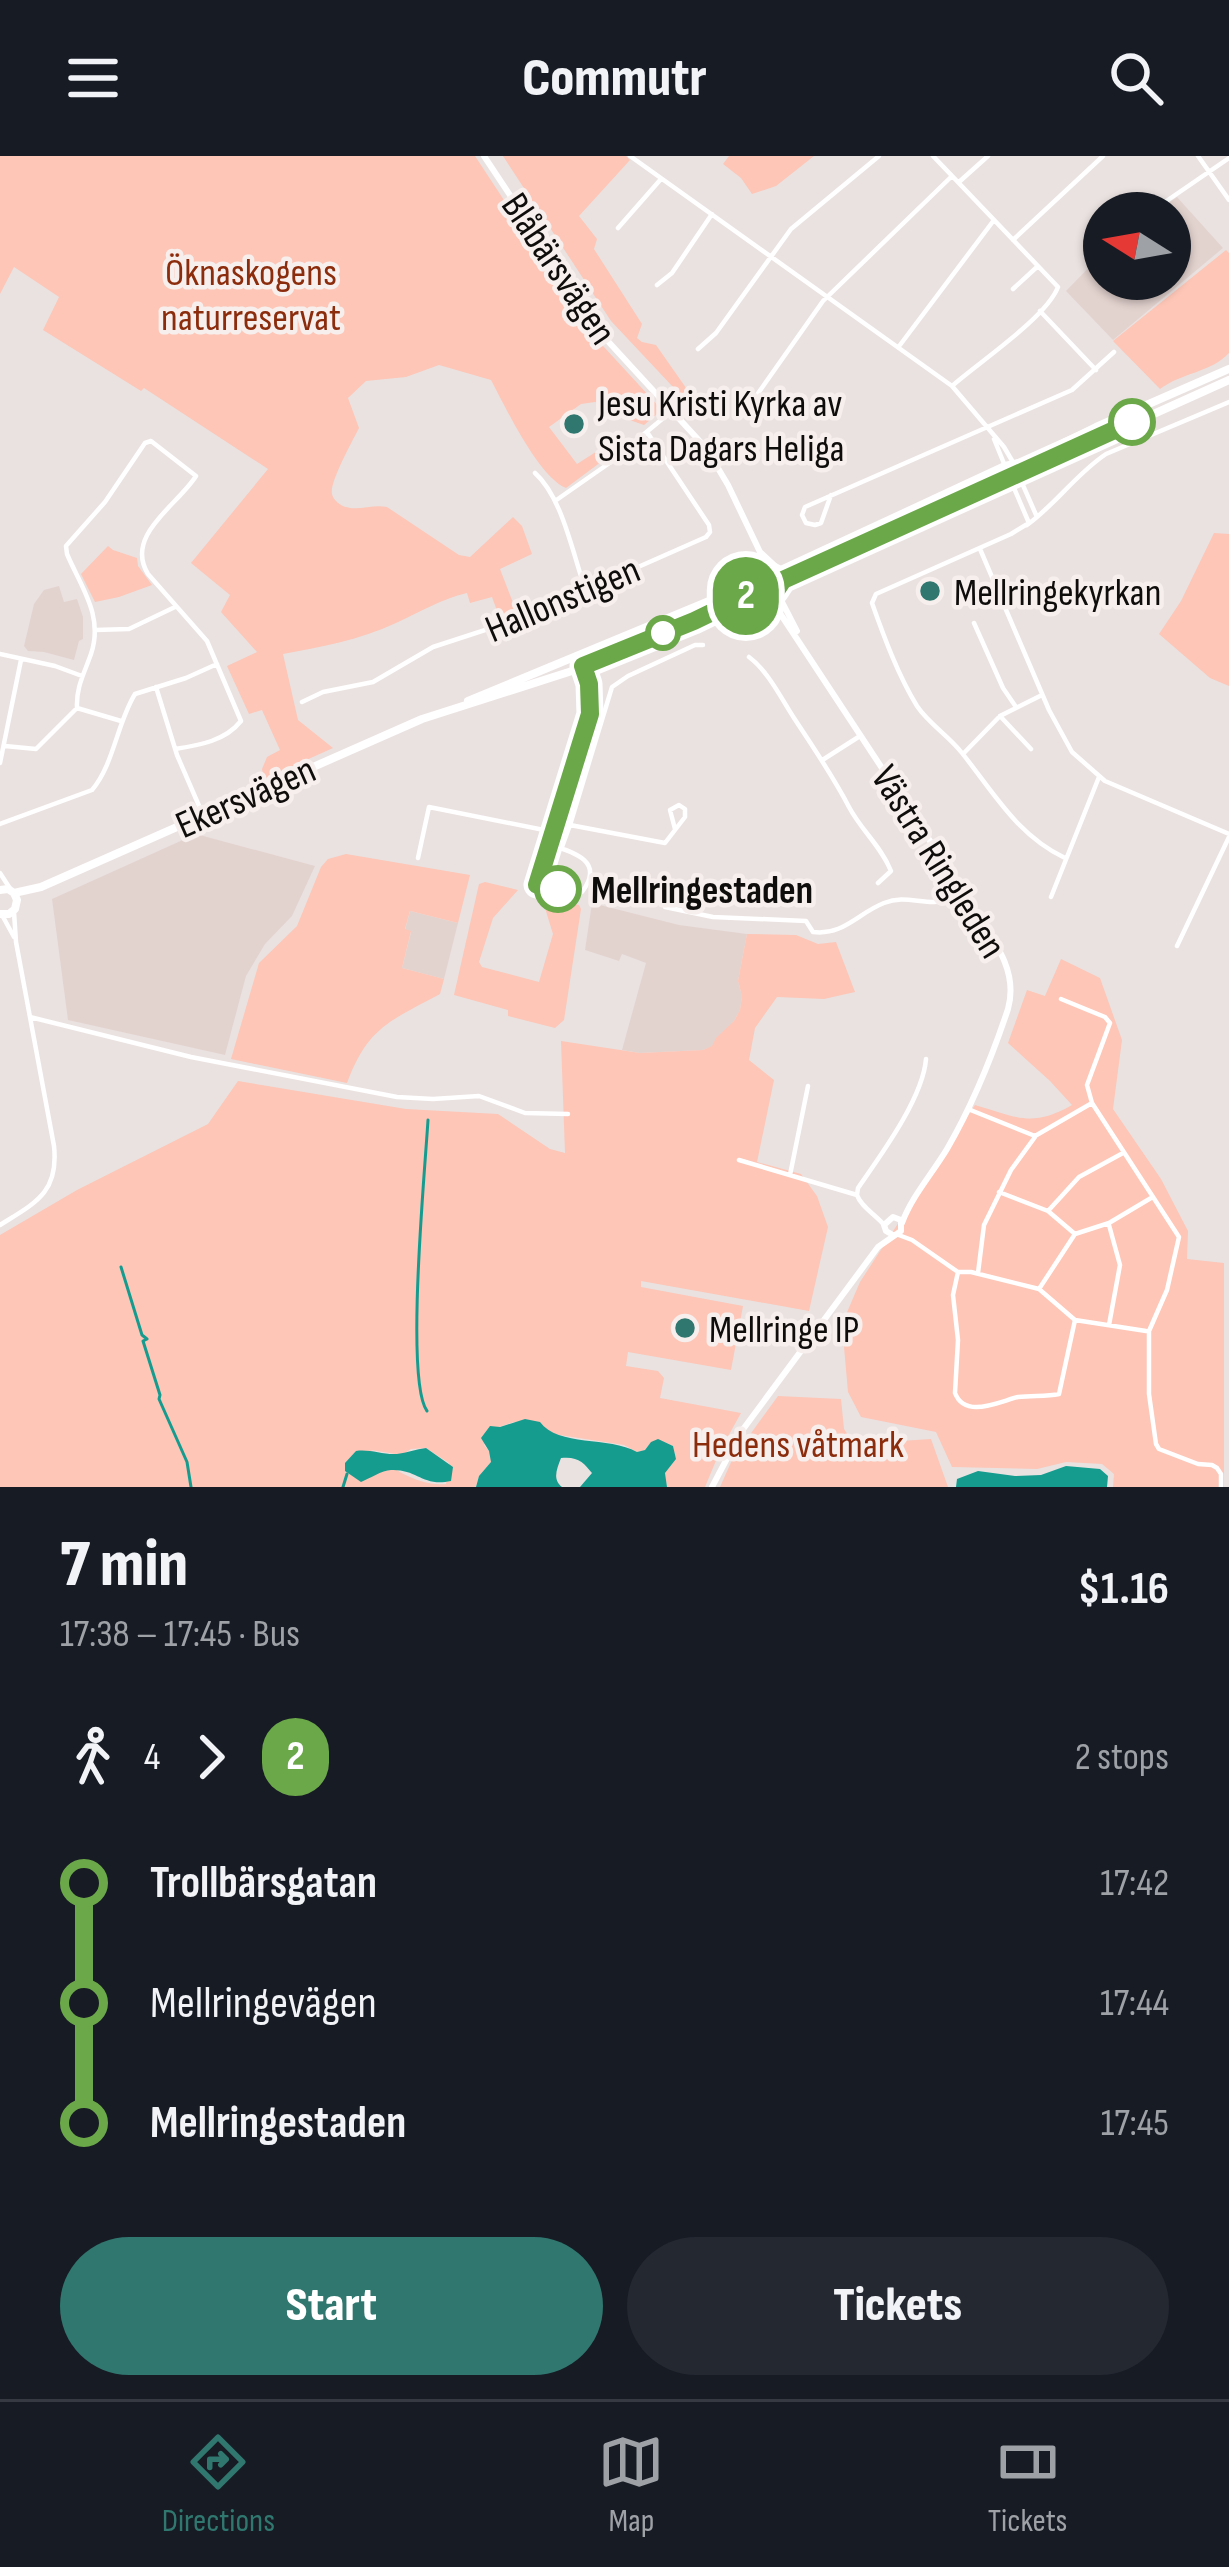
<!DOCTYPE html>
<html lang="en">
<head>
<meta charset="utf-8">
<style>
	body { margin:0; font-family:"Sofia Sans Condensed",sans-serif; background:#242831; color:#f1f3f6; height:100vh; display:flex; flex-direction:column; font-size:45px; white-space:nowrap }
	* { box-sizing:border-box; margin:0 }
	p { font-size:39px; color:#9ea1a6 }
	.icon { flex:none; width:66px; height:66px; fill:none; stroke:currentColor; stroke-width:2; stroke-linecap:round; stroke-linejoin:round }
	.map { position:relative; height:1331px; overflow:hidden }
	.panel { display:flex; flex-direction:column; background:#171b24; flex:1 }
	.panel>* { flex:none }
	.badge { padding:0 24px; border-radius:39px; font-size:42px; line-height:78px }
	.needle { width:78px; rotate:281deg }
	.fabs { position:absolute; left:1083px; top:36px; display:grid; gap:24px }
	.fabs a { display:grid; place-items:center; width:108px; height:108px; border-radius:50%; background:#171b24; box-shadow:0 3px 9px #0004; font-size:60px }
	.map>.badge { position:absolute; translate:-50% -50%; box-shadow:0 0 0 6px #fff }
	.legs { display:flex; align-items:center; gap:18px; height:132px; padding:0 60px; font-size:39px }
	.legs p { margin-inline-start:auto }
	.summary { display:flex; align-items:center; justify-content:space-between; height:204px; padding:0 60px }
	h1 { font-size:66px; font-weight:800; line-height:90px }
	.primary-button { display:flex; gap:24px; margin-top:auto; padding:24px 60px }
	.primary-button a { flex:1; height:138px; border-radius:72px; background:#30776f; color:#fff; font-size:48px; font-weight:800; line-height:138px; text-align:center }
	.primary-button a+a { background:#242831; color:#f1f3f6 }
	ul { padding:0 60px; list-style:none }
	li { display:flex; align-items:center; gap:42px; height:120px; font-size:45px }
	li i { display:grid; place-items:center; width:18px; height:100%; margin:0 15px; background:currentColor }
	li i::after { content:''; width:30px; height:30px; margin:-15px; border:9px solid; border-radius:50%; background:#171b24 }
	li p { margin-inline-start:auto }
	li:first-child i { background:linear-gradient(#0000 50%,currentColor 0) }
	li:last-child i { background:linear-gradient(currentColor 50%,#0000 0) }
	header { display:flex; justify-content:space-between; align-items:center; height:156px; padding:0 60px; background:#171b24; font-size:54px; font-weight:800 }
	.dock { display:flex; justify-content:space-around; align-items:center; height:168px; border-top:3px solid #363941; background:#171b24; font-size:33px; color:#9ea1a6 }
	.dock a { display:grid; justify-items:center; gap:6px }
	.dock .on { color:#30776f }
	.map>svg:first-child { display:block }
</style>
</head>
<body>
<header><svg class="icon" aria-label="menu" viewBox="0 0 24 24"><path d="M4 6h16M4 12h16M4 18h16"/></svg>Commutr<svg class="icon" aria-label="search" viewBox="0 0 24 24"><circle cx="10" cy="10" r="6"/><path d="M15 15l6 6"/></svg></header>
<div class="map">
<svg width="1229" height="1331" viewBox="0 0 1229 1331">
	<rect width="100%" height="100%" fill="#eae2e0"/>
	<!-- built -->
	<path fill="#e3d3cf" d="M1177,41L1223,92L1113,184L1066,135L1104,96V123H1170V57H1155Z
		M59,430L64,446L77,443L83,461V483L79,485L74,504L44,496L28,495L24,490L34,448L44,434Z
		M196,678L315,710L292,760L265,788L246,820L225,899L68,864L52,743Z
		M592,747L679,769L747,778L738,825L742,840L740,854L734,865L713,890L703,894L640,897L622,894L646,807L622,798L619,805L585,794Z
		M410,755L458,767L444,823L402,812L411,776L405,774Z"/>
	<!-- green -->
	<path fill="#fdc6b7" fill-rule="evenodd" d="M0,0H475L592,178L662,254L644,269L624,262L605,249L595,246L581,248L549,271L577,308L602,292L609,300L566,332C538,320 506,252 491,224L439,209L406,221L366,225L348,242L359,272C353,284 329,327 332,338C333,344 341,350 346,351C359,355 373,348 387,351L459,399L470,401L513,361L522,370L532,398L500,413L517,457L500,463L492,441L470,447L467,437C441,443 420,456 396,467C359,484 322,491 283,498L298,564L333,592L264,623L262,613L267,601L280,594L262,554L249,558L227,510L257,496L221,456L230,439L191,407L268,313L144,232L141,235L43,174L59,141L14,111L0,138Z
		M503,0H626L630,4L579,60L597,83L594,93L642,168L637,182L642,186L656,189L705,259L704,264L611,165Z
		M729,0H814L776,30L752,38L741,22L723,8Z
		M1226,94L1229,97V197C1212,216 1181,217 1160,233L1113,185Z
		M1214,377L1229,378V530L1210,522L1159,478L1181,445Z
		M108,390L113,394L137,402L138,410L152,429L119,441L95,446L81,418Z
		M346,698L470,719L458,767L410,755L405,773L411,775L402,812L444,823L440,838C390,865 368,871 347,927L231,903L259,807L297,770L321,711L328,703Z
		M485,726L518,734L493,762L479,806L482,811L539,826L553,778L541,739L579,749L581,753L564,864L555,872L508,860V854L454,839L479,728Z
		M747,778L796,779L818,788L836,786L855,836L824,843L777,841L755,872L749,904L774,924L757,1006L801,1018L817,1040L828,1071L809,1155L641,1125V1131L743,1150L731,1214L628,1196L626,1210L658,1215L664,1222L660,1242L741,1257L720,1295L705,1331H667L665,1317L676,1303L673,1290C660,1284 654,1281 645,1294L637,1296L624,1289L553,1278L514,1266L499,1271L484,1289L493,1300L495,1291L510,1290L511,1298L504,1306L498,1307L493,1304L479,1320L476,1331H0V1079L77,1034L208,968L238,925L406,953L498,958L550,993L565,997L561,885L640,897L703,894L712,890L716,882L734,865L740,854L742,840L738,825ZM426,1292L449,1307L446,1328C420,1331 389,1312 371,1294L402,1299L411,1293Z
		M1061,803L1100,822L1122,884L1113,953L1161,1023L1188,1075L1187,1103L1224,1107V1331H1113L1114,1318L1102,1308L1066,1306L1037,1313L952,1311L936,1276L861,1261L848,1236L842,1168L860,1126L975,949C1016,961 1032,972 1072,949L1050,925L1008,887L1027,834L1045,840Z
		M778,1240L841,1243L844,1273L854,1288L931,1283L948,1331H720L733,1302Z"/>
	<!-- water -->
	<path fill="#169b8f" d="M525,1263L540,1266C558,1291 609,1280 637,1296L645,1294L651,1286L658,1283L673,1290L676,1303L665,1317L667,1331H580L592,1317C584,1307 578,1300 561,1302C557,1313 552,1323 562,1331H476L479,1320L491,1306L489,1295L481,1282L490,1270L500,1271Z
		M426,1292L453,1311L451,1325C422,1331 418,1313 391,1314C382,1314 369,1323 361,1326L345,1315V1307L356,1295C370,1293 383,1299 397,1298C407,1297 416,1293 426,1292Z
		M1066,1310L1100,1313L1108,1320L1107,1331H956L957,1323L978,1315L1015,1320L1041,1319Z"/>
	<g fill="none" stroke-linecap="round" stroke-linejoin="round">
		<!-- stream -->
		<path stroke="#169b8f" stroke-width="3" d="M121,1111L142,1179L147,1183L143,1185L160,1239L159,1243L187,1306L191,1331
			M427,1255C405,1225 425,1014 428,964
			M343,1331L347,1318"/>
		<!-- minor -->
		<path stroke="#fff" stroke-width="4.5" d="M630,0L952,230L1004,291L1014,308
			M933,0L1058,131C1046,162 979,206 952,230
			M1198,0L1229,44
			M959,26L988,0
			M1149,57L1229,2
			M618,72L661,23
			M1013,84L1103,0
			M1092,101L1104,89
			M657,129L672,117L712,58
			M1013,133L1038,110
			M1040,155L1096,214
			M900,189L994,64
			M698,193L716,177L791,73L879,0
			M739,255L754,243L823,145L951,21
			M994,283L1005,310
			M535,317C563,342 573,400 586,435
			M1018,318L1037,361
			M1011,325L1029,367L1011,378L876,438L872,447C884,481 898,519 917,550C929,568 949,580 962,597C994,637 1017,679 1065,702
			M831,339L821,367L815,369L806,367L802,359L805,351L1072,234L1114,196
			M555,345L608,308L673,254
			M1027,369C1056,348 1076,318 1106,298L1229,246
			M980,393L1049,554L1072,596L1105,625L1229,678
			M974,467L1003,532L1016,551
			M95,474L129,473L175,451
			M0,498L55,510L82,520
			M749,501C768,515 781,542 794,562C813,591 833,620 849,651C861,674 881,690 891,715L878,727
			M577,514L583,530L588,535
			M156,531L177,599L203,659
			M302,546L323,536L373,526L433,491L525,461L706,381L710,376L709,369L647,276
			M77,552C76,531 84,518 91,498C104,460 81,431 67,398L66,390L105,346L145,287L151,285L196,320C178,349 124,379 148,418L207,485L241,565C225,585 200,589 175,593
			M1000,560L1031,593
			M5,590L36,593L77,552L121,565
			M963,598L1000,560L1042,539
			M824,603L860,580
			M0,607L21,504
			M0,668L92,634C114,608 117,567 135,538L186,522L217,508
			M675,673L670,654L679,649L685,653V661L665,687L570,669L612,531L628,520L695,489H703
			M550,689C575,696 605,706 582,736L577,737L537,729L590,558L589,528L583,511
			M562,691L570,669
			M418,702L429,651L554,676
			M0,717L11,734
			M1051,741L1099,621
			M665,751L713,761L806,765L813,776C843,780 858,757 884,747C902,740 916,746 934,746C944,746 953,741 963,738
			M2,759L14,781
			M1177,790L1229,681
			M1061,843L1105,861L1110,867L1087,929L1092,947
			M30,861L191,901L397,941L433,943L479,940L525,957L568,958
			M968,953L1035,980L1092,947L1179,1081L1167,1134L1149,1175V1238L1156,1288L1159,1293L1198,1308L1212,1309L1217,1312L1221,1318V1331
			M739,1004L857,1039
			M790,1019L808,930
			M999,1036L1048,1055L1075,1078
			M857,1039L858,1032C881,999 923,942 926,903
			M857,1039C861,1051 876,1059 884,1069
			M1048,1055L1079,1021L1123,997
			M0,1069C35,1047 59,1037 54,990L16,786L14,756
			M896,1078L912,1084L958,1116H971L1039,1133L1075,1164L1146,1175
			M958,1116L953,1139L958,1184L955,1237C965,1263 998,1246 1018,1241C1032,1239 1046,1241 1059,1238L1075,1164
			M978,1117L984,1069L1011,1014L1035,981
			M1039,1133L1075,1078L1109,1067L1151,1042
			M1109,1169L1120,1109L1109,1069"/>
		<!-- tertiary -->
		<path stroke="#fff" stroke-width="6" d="M484,0L605,182L706,292L728,329L760,396L775,410
			M780,432V442L797,475
			M766,436L957,726C976,768 1022,803 1008,853C992,901 972,950 947,993C932,1018 912,1040 902,1067
			M712,1331L741,1276L878,1091L901,1075V1064L893,1061L884,1069L886,1075L893,1079"/>
		<!-- secondary -->
		<path stroke="#fff" stroke-width="8" d="M781,414L1005,310L1027,305L1096,271L1229,213
			M468,545L726,438L764,410L771,409L781,414
			M0,734L8,733L14,737L41,731L422,563L572,515L613,496L727,450L754,436H775L783,425L1229,224
			M0,758H9L15,753L17,744L14,737"/>
	</g>
	<g fill="none" stroke-linecap="round" stroke-linejoin="round">
		<!-- line-1 casing -->
		<g stroke="#fff" stroke-width="27">
			<path id="line-1" d="M558,733L537,729L590,558L589,528L583,510L694,465L754,436L761,434L775,436L783,424L1132,266"/>
		</g>
		<!-- line-1 -->
		<use href="#line-1" stroke="#6ba849" stroke-width="18"/>
	</g>
	<!-- markers -->
	<g fill="#fff" stroke="#6ba849" stroke-width="6">
		<circle cx="1132" cy="266" r="21"/>
		<circle cx="663" cy="477" r="15"/>
		<circle cx="558" cy="733" r="21"/>
	</g>
	<g fill="#30776f" stroke="#f7efed" stroke-width="4.5">
		<circle cx="574" cy="268" r="12"/>
		<circle cx="930" cy="435" r="12"/>
		<circle cx="685" cy="1172" r="12"/>
	</g>
	<g text-anchor="middle" stroke-width="9" stroke-linejoin="round" paint-order="stroke">
		<!-- street labels -->
		<g font-size="39" fill="#0f0d0c" stroke="#f7efed">
			<text transform="translate(560 112) rotate(56)" y="14">Blåbärsvägen</text>
			<text transform="translate(562 442) rotate(-23)" y="14">Hallonstigen</text>
			<text transform="translate(245 640) rotate(-24)" y="14">Ekersvägen</text>
			<text transform="translate(940 705) rotate(58)" y="14">Västra Ringleden</text>
		</g>
		<!-- park labels -->
		<g font-size="39" fill="#8b2c0c" stroke="#f7efed">
			<text x="251" y="129">Öknaskogens<tspan x="251" dy="45">naturreservat</tspan></text>
			<text x="798" y="1301">Hedens våtmark</text>
		</g>
		<!-- poi labels -->
		<g font-size="39" fill="#0f0d0c" stroke="#f7efed" text-anchor="start">
			<text x="598" y="260">Jesu Kristi Kyrka av<tspan x="598" dy="45">Sista Dagars Heliga</tspan></text>
			<text x="954" y="449">Mellringekyrkan</text>
			<text x="709" y="1186">Mellringe IP</text>
		</g>
		<!-- stop labels -->
		<g font-size="39" font-weight="bold" fill="#0f0d0c" stroke="#f7efed" text-anchor="start">
			<text x="591" y="747">Mellringestaden</text>
		</g>
	</g>
</svg>
<div class="fabs">
<a><svg class="needle" viewBox="-14 -14 28 28"><path d="M0-13l5 13h-10z" fill="#e53935"/><path d="M0 13l5-13h-10z" fill="#9ea1a6"/></svg></a>
</div>
<b class="badge" style="left:746px;top:440px;background:#6ba849;color:#fff">2</b>
</div>
<section class="panel">
<div class="summary"><div><h1>7 min</h1><p>17:38 – 17:45 · Bus</p></div><b>$1.16</b></div>
<div class="legs"><svg class="icon" aria-label="walk" viewBox="0 0 24 24"><circle cx="13" cy="4" r="2"/><path d="M13 8l-2 6 4 7M11 14l-3 7M7 12l3-4h3l4 4"/></svg>4<svg class="icon" aria-label="forward" viewBox="0 0 24 24"><path d="M9 5l7 7-7 7"/></svg><b class="badge" style="background:#6ba849;color:#fff">2</b><p>2 stops</p></div>
<ul>
<li><i style="color:#6ba849"></i><b>Trollbärsgatan</b><p>17:42</p></li>
<li><i style="color:#6ba849"></i><span>Mellringevägen</span><p>17:44</p></li>
<li><i style="color:#6ba849"></i><b>Mellringestaden</b><p>17:45</p></li>
</ul>
<div class="primary-button"><a>Start</a><a>Tickets</a></div>
</section>
<nav class="dock">
<a class="on"><svg class="icon" aria-label="directions" viewBox="0 0 24 24"><path d="M12 3l9 9-9 9-9-9zM9 14v-3h6M13 9l2 2-2 2"/></svg>Directions</a>
<a><svg class="icon" aria-label="map" viewBox="0 0 24 24"><path d="M3 6l6-2 6 2 6-2v14l-6 2-6-2-6 2zM9 4v14M15 6v14"/></svg>Map</a>
<a><svg class="icon" aria-label="tickets" viewBox="0 0 24 24"><path d="M3 7h18v10H3zM15 7v10"/></svg>Tickets</a>
</nav>
</body>
</html>
